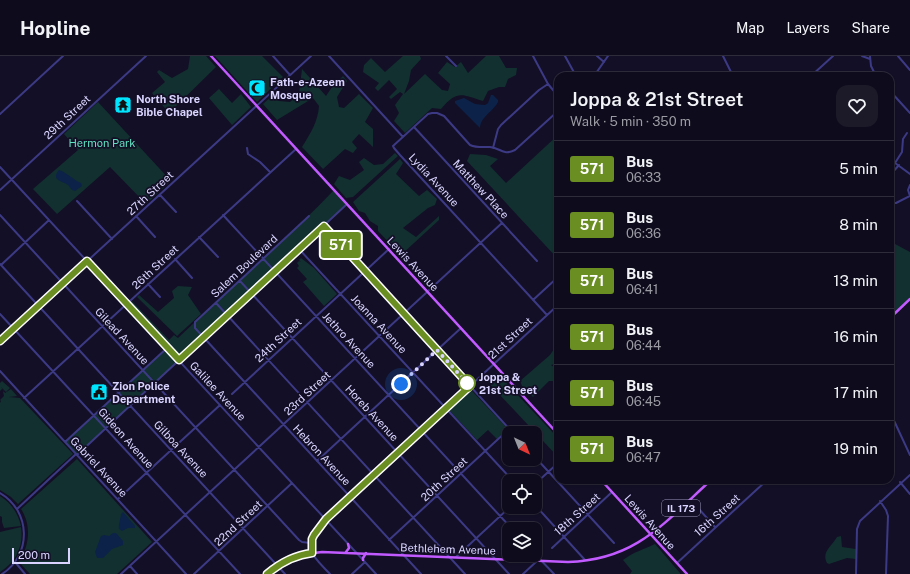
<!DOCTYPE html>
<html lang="en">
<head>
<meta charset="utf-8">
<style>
	body { margin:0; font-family:"Public Sans",sans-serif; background:#1c1929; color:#f1f3f6; height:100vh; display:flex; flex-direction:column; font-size:15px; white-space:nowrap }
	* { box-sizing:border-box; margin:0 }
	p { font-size:13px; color:#9b9ba3 }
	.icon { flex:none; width:22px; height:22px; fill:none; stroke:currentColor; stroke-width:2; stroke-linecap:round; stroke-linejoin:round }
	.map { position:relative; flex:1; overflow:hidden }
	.details { position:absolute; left:554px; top:16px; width:340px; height:412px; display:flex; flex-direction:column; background:#0e0b1c; border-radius:12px; box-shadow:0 1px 3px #0004,0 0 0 1px #2e2b3b }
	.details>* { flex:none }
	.badge { padding:0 8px; border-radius:3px; font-size:14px; line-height:26px }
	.needle { width:26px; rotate:137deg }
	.buttons { position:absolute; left:502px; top:370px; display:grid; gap:8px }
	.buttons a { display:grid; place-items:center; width:40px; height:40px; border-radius:8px; background:#0e0b1c; box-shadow:0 1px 3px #0004,0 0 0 1px #2e2b3b; font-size:20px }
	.scale { position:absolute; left:12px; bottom:10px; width:58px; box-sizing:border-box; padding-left:4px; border:2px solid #d9d4ff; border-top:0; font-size:11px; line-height:14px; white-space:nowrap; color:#d9d4ff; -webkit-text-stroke:3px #130f26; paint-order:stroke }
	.you { position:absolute; width:20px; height:20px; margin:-10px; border:3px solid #fff; border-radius:50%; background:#1a73e8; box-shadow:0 0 0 6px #1a73e833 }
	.map>.badge { position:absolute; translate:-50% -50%; box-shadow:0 0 0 2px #fff }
	.round { display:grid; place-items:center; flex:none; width:42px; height:42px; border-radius:12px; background:#1c1929 }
	.summary { display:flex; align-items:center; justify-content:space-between; height:68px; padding:0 16px }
	h1 { font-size:19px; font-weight:600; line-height:30px }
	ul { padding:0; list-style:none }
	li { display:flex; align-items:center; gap:12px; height:56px; padding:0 16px; border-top:1px solid #2e2b3b }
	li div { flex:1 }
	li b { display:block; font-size:15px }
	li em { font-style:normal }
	li .badge { min-width:44px; font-weight:700; text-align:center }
	header { display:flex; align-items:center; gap:24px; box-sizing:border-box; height:56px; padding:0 20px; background:#0e0b1c; border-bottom:1px solid #2e2b3b }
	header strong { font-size:19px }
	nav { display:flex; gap:22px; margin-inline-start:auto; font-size:14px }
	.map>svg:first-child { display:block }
</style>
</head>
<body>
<header>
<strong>Hopline</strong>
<nav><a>Map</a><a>Layers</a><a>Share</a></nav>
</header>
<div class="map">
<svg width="910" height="518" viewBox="0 0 910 518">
	<rect width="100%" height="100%" fill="#130f26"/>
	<!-- green -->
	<path fill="#12302f" d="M190,0H206L216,11L169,57L152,37L165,26L157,16L159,14L172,22L188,13Z
		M215,0H262L283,21L257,46Z
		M403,0H420L421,3L411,14L409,25L404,38L425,18L442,34L448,35L450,28L438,17L447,6L455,11L461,6L468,17L486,0H499L506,12H517L516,19L508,23L505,31H499L488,35L483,45C461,38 457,34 441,53L432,52L405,77L394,65L399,57L395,49L403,38L400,36L391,43L389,41L397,33L389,24L378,35L375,32L379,27L363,16L364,9L371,2L385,16Z
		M302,13L326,40L332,31L343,20L347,25L337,41L339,51L344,52L359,38L373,52L365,66L373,73V91L359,78L352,86L357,92L353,97L345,93L323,113L302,91C310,78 318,66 319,50L313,42L277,64L263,48L272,40L279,45L290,46L299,38Z
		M219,33L232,47L241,38L251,51L232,69L209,42Z
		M98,46L171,125L146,148L110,111L57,158L33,133L78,94L64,78Z
		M558,79V203L467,105L470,98L486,99L498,103L490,110L506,127Z
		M395,97L398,100L353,141L346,142L334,128L339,120L350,124L364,114L359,106L364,102L374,109L383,108Z
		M400,103L403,107L396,118L419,140L427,134L437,143L435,149L428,152L403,172L416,181L439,160V164L401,199L378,175V170L370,165L365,157L359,155L353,146Z
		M334,134L347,148L77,399L65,386L167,292L127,248L131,244L169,284L174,279L178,282C230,233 284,186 334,134Z
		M890,182L895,188L910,196V244L890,262Z
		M301,202L314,212L337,238L324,250L303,226L307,223L297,212L299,210L297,207L299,205L301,206L299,204Z
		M178,230L192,231L188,239L201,258L177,280L137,241L139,239L158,256L174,242L172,235Z
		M558,283V309L556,308L551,309L558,314V320L554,325H549L533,341L522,330L520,325L550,299L556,290L554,286Z
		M497,317L558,382V401L485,323Z
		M2,325L10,332L6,336L1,331L5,337L11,333L17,340L9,341L20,342L73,398L18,448L11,441L0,434V347L1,345L0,344L4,340L3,336L4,335L2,333L0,335V327Z
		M470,334L472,335L507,372L497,383L488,374L477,384L449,354V352Z
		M77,403L152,486L117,518H30L19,506C29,490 32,470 21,453Z
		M0,440C11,447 18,457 21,470L4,472L2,466V461L0,460Z
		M21,471C24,490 16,506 0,516V476Z
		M841,480L842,491L856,493V503L847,502L829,508L827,507C821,496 832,490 837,481Z
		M655,488L680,517V518H630L632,515L623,504C635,495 643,494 655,488Z"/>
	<!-- water -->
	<path fill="#0c2248" d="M491,39H493L498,44V46C493,56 481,60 480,72L455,47V45L464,42L475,48L485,49L488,47Z
		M59,114C68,117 73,124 81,127L82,130L75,135L72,134C71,133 70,131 68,129C63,125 50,125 59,114Z
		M123,456L135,470V472H128L122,475L119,473C118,470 121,461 121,458Z
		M113,477H116L123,485V489L112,493L103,502H97L95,496L101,480L104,479L109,480Z"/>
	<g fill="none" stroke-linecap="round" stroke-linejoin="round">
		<!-- minor -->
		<path stroke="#3d3a85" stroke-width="2" d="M273,0L290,19
			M329,0L403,81
			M446,0L456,10
			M533,0L548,28L558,40
			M565,0L576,20
			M597,0L604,6
			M723,0L733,20
			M862,0L870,3
			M870,0L871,10L876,20
			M898,0L910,14
			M594,20L608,0
			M811,20L833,0
			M890,35L910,57
			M0,58L63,0
			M414,71L537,205
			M247,92L248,98L260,106L270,116
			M493,92L498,73L501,69L539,34L548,28
			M890,105L895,107L910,118
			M895,107L902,96L903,83L907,77
			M0,111L376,518
			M892,117L899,109
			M0,134L146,0
			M160,139L176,156
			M910,140L908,134L910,129
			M890,144L893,147H896L910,140
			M77,145L112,183
			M0,159L299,484L302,486L310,487
			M223,159L512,473
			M136,160L155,181
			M309,160L195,266V272L421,518
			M324,170L513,377
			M199,181L218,201
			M299,193L513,425
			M175,203L192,222
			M0,208L285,518
			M1,209L49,164
			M240,225L509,518
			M148,228L160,241
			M533,244L558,221
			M216,247L465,518
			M0,258L240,518
			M547,259L400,99L394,92L393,90L428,58L432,57H437L444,60L470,89C477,92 482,91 490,91C501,92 503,100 515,94L558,55
			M0,285L311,0
			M0,315L186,518
			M232,338L389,193
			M24,342L296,93
			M890,356L910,399
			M65,386L167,292
			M77,399L347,148
			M535,401L614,487
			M317,405L461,272
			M900,426L910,438
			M535,428L558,407
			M0,437C31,455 32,499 2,518
			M118,443L220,349
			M690,443L715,471
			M880,445L886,454L888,460L886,518
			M535,449L585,504
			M17,453L76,398
			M389,484L509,373
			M552,492L612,436
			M312,496V483L314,479L325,464
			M535,498L554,518
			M456,501L510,451
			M15,506L25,518
			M677,507L767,424
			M130,510L137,518
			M121,518L502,167
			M194,518L292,427
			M330,518C315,502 301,493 317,471L558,249
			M352,518L365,506
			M523,518L537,505
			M856,518L857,473L860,465L910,419"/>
		<!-- major -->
		<path stroke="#c25bff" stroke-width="2.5" d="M211,0L558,378
			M890,262L910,243
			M601,424L687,518
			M346,496L349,492L348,488
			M363,504V502L366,497
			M267,518C283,505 301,498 322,496L568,506C636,504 664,467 711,424"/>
	</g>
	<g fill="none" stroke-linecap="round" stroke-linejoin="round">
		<!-- line casing -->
		<g stroke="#fff" stroke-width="9">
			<path id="line" d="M0,285L87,205L179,304L324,170L470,330L326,463L314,479L312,483V497C295,499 280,507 267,518"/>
		</g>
		<!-- line -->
		<use href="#line" stroke="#6b8e23" stroke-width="6"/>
		<!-- walk -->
		<path stroke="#d9d4ff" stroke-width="4" stroke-dasharray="0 7.2" d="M401,328L437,294L469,329L467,327"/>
	</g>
	<!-- icons -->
	<defs>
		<g id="mosque-square" transform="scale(0.9)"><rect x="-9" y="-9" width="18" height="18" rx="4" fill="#00e5ff" stroke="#130f26"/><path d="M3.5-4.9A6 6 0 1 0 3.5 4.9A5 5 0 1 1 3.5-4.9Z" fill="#111"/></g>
		<g id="temple-square" transform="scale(0.9)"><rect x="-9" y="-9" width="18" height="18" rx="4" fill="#00e5ff" stroke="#130f26"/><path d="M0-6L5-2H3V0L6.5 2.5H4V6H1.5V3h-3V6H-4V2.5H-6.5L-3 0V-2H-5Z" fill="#111"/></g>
		<g id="civic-square" transform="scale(0.9)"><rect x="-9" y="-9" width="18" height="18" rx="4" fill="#00e5ff" stroke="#130f26"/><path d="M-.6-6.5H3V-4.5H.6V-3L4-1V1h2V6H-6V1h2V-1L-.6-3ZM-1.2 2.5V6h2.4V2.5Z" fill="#111"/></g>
	</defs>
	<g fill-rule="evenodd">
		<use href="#mosque-square" x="257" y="32"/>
		<use href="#temple-square" x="123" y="49"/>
		<use href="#civic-square" x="99" y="336"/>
	</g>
	<!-- markers -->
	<circle fill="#fff" stroke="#6b8e23" stroke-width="2" cx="467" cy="327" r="8"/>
	<g text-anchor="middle" stroke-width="3.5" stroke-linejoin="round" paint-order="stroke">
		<!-- shield labels -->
		<rect fill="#130f26" stroke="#9e99be" stroke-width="1" x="662" y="444" width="38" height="16" rx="3"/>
		<g font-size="10" font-weight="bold" fill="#d9d4ff">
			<text x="681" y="456">IL 173</text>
		</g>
		<!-- poi labels -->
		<g font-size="11" font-weight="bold" fill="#d9d4ff" stroke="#130f26" text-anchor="start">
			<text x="270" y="30">Fath-e-Azeem<tspan x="270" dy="13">Mosque</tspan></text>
			<text x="136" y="47">North Shore<tspan x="136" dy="13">Bible Chapel</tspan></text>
			<text x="112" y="334">Zion Police<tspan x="112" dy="13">Department</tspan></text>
		</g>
		<!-- street labels -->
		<g font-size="11" fill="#d9d4ff" stroke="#130f26">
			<text transform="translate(67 61) rotate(-43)" y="4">29th Street</text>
			<text transform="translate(434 124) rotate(47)" y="4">Lydia Avenue</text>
			<text transform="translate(481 133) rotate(47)" y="4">Matthew Place</text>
			<text transform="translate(150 137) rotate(-43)" y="4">27th Street</text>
			<text transform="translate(413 208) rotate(47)" y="4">Lewis Avenue</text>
			<text transform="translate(244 210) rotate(-43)" y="4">Salem Boulevard</text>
			<text transform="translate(155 211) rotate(-43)" y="4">26th Street</text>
			<text transform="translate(379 268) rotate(47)" y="4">Joanna Avenue</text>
			<text transform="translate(122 280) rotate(47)" y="4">Gilead Avenue</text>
			<text transform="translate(510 282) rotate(-43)" y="4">21st Street</text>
			<text transform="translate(278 284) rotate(-43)" y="4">24th Street</text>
			<text transform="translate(349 284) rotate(47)" y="4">Jethro Avenue</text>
			<text transform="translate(218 335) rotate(47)" y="4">Galilee Avenue</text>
			<text transform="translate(307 337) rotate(-43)" y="4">23rd Street</text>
			<text transform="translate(372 357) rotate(47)" y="4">Horeb Avenue</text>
			<text transform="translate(126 382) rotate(48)" y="4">Gideon Avenue</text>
			<text transform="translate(181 393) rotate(47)" y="4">Gilboa Avenue</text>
			<text transform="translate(322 399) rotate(47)" y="4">Hebron Avenue</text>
			<text transform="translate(99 411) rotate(47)" y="4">Gabriel Avenue</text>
			<text transform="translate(444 423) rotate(-43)" y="4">20th Street</text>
			<text transform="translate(577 458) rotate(-42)" y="4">18th Street</text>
			<text transform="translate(717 459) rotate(-42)" y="4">16th Street</text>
			<text transform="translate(650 466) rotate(48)" y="4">Lewis Avenue</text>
			<text transform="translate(238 467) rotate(-43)" y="4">22nd Street</text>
			<text transform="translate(448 493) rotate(2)" y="4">Bethlehem Avenue</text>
		</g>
		<!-- park labels -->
		<g font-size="11" fill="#5fe0c0" stroke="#130f26">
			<text x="102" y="91">Hermon Park</text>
		</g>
		<!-- stop labels -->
		<g font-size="11" font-weight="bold" fill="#d9d4ff" stroke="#130f26" text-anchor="start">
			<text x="479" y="325">Joppa &amp;<tspan x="479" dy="13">21st Street</tspan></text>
		</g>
	</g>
</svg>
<div class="buttons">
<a><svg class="needle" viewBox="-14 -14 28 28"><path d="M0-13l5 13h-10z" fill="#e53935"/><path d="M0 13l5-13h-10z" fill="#9b9ba3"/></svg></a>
<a><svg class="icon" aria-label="locate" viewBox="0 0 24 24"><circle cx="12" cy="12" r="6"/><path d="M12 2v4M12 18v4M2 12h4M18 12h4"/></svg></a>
<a><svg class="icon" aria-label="layers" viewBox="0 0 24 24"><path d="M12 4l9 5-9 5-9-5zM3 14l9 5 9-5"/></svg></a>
</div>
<div class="scale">200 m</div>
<div class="you" style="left:401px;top:328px"></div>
<b class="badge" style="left:341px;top:189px;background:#6b8e23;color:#fff">571</b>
<section class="details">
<div class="summary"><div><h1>Joppa &amp; 21st Street</h1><p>Walk · 5 min · 350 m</p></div><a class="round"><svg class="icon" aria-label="heart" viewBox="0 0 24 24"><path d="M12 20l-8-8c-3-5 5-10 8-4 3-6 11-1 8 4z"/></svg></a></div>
<ul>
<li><span class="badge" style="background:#6b8e23;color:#fff">571</span><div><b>Bus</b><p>06:33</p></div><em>5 min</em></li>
<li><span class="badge" style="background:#6b8e23;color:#fff">571</span><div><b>Bus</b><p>06:36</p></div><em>8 min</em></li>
<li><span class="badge" style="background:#6b8e23;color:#fff">571</span><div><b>Bus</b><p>06:41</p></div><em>13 min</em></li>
<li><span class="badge" style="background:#6b8e23;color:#fff">571</span><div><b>Bus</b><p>06:44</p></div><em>16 min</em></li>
<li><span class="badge" style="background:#6b8e23;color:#fff">571</span><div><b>Bus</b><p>06:45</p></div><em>17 min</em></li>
<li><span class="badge" style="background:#6b8e23;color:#fff">571</span><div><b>Bus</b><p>06:47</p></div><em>19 min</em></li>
</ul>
</section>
</div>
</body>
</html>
